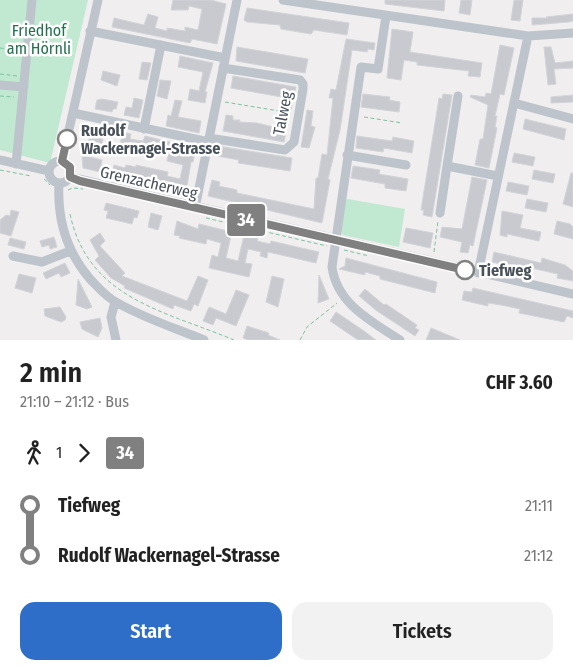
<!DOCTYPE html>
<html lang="en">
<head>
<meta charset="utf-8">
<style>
	body { margin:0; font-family:"Fira Sans Condensed",sans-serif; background:#f2f2f2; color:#222; height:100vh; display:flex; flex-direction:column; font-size:19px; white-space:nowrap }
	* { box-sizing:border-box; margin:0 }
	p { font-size:16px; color:#767676 }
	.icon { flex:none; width:28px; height:28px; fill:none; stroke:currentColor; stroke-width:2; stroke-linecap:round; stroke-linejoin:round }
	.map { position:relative; height:340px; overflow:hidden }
	.panel { display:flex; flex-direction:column; background:#fff; flex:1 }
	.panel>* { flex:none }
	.badge { padding:0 10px; border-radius:4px; font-size:18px; line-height:32px }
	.map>.badge { position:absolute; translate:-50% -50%; box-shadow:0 0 0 2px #fff }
	.legs { display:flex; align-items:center; gap:8px; height:55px; padding:0 20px; font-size:16px }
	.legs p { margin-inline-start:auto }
	.overview { display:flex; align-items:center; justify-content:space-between; height:85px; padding:0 20px }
	h1 { font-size:28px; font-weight:600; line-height:38px }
	.button { display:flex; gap:10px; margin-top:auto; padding:10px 20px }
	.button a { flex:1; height:58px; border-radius:15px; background:#2e6ec9; color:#fff; font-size:20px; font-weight:600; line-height:58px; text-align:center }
	.button a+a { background:#f2f2f2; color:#222 }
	ul { padding:0 20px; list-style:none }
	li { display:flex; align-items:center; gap:18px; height:50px; font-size:19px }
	li i { display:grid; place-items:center; width:8px; height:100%; margin:0 6px; background:currentColor }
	li i::after { content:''; width:12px; height:12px; margin:-6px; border:4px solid; border-radius:50%; background:#fff }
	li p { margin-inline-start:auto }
	li:first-child i { background:linear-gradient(#0000 50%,currentColor 0) }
	li:last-child i { background:linear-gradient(currentColor 50%,#0000 0) }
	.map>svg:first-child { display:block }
</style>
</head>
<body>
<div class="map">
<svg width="573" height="340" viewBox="0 0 573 340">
	<rect width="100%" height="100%" fill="#f0eeee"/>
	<!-- green -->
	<path fill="#c1e9d1" d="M0,0H88L50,163L0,150Z
		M348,199L405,209L399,247L343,235L341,232L342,200Z"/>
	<!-- building -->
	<path fill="#c9cad0" stroke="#d2d4d8" d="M173,0H211L226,4L217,44L192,39L190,43L112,27L114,18L144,25L148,14L158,17L155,28L167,31V28L185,31V27L198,30L202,9L189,6L188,10H171Z
		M385,0H445L444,11L385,4Z
		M461,0H472L470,15L459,13Z
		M514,0H523L520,21L511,20Z
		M247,8L349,23L347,35L314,30L311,34L281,29L280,25L247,22L244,20Z
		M573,14V21L569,22L532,25V18H548L546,17Z
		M392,29L413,32L410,52L482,63L480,77L468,76L469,71L417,65V62L404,60L401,80L387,78Z
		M346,39L375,43L374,50L368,49L367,52L352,50L340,130L328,179L330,180L322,223L208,196L212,180L220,182L219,186L237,190V193L314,209L316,178H318L322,154L327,155L333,98H329L331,89L336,90Z
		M500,45L514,48L504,95L500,94L495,116H497L495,127L497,128L489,168L475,165L480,139H483L488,105L470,97L471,95L485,97L486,93L491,94Z
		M237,47L308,59L305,73L236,61Z
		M544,47H551L555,63L573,61V68L554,69L556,84L548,85Z
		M180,56L213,63L205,92H207L205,103L188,100L190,89L199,91L203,72L178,67Z
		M142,62L151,63L147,80L139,79Z
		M103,71L120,75L117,86L101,80Z
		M233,76L296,87L284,142L223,131L226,115L233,116V120H240L239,122L257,123L282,129L287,98L231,88Z
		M160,80L171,81L167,99L157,96Z
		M363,94L390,97L389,100L400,102L399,112L361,107Z
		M443,94L452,95L432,217L423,215L424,210H421L439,98L442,99Z
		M573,95V102L551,103V97Z
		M134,98L143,100L139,118L124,115L126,107L132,108Z
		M102,99L118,102L116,109H113L112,112L95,109L97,100Z
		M175,100L182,101L178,117L201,121L199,133L166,126L168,115L171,116Z
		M307,110L313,111L311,126L315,127L309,148L301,147Z
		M525,119L566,129L564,140L523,129Z
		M95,125L104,127L102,147L88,144L89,138L92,139Z
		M123,132L131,134L130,139L143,141L145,136L170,142L169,146L195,152L193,162H191L186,192L161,186L162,182L129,174L128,179L112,175L114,165L125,168L126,165L136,167V165L168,172L167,176L180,179L183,165L167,161L169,152L143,147L141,155L116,150L117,144H120Z
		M357,136L392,141L393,137L414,141L412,153L384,148L383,152L356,148Z
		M218,146L292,158L290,171L238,163L239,160L217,156Z
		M514,153L535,157L533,166L512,162Z
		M82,155L102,160L100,172L83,168Z
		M353,166L380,170L379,174L408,179L406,191L385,188V184L351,178Z
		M534,170L555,174L553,183L532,179Z
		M571,173H573V207L563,204Z
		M472,177L487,180L473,246L470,245L468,253L460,252L462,242L440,237L442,227L462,229Z
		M508,182L529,186L527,195L506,191Z
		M527,199L548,203L546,212L525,208Z
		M106,203L139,211L137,218L134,217L132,224L106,218L108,211L104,210Z
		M11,210L19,212L11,236L0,233V220L6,215L10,216Z
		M502,211L523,215L520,228L541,232L539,241L507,234V237L500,235Z
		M151,213L162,216L158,230L148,227Z
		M177,221L198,229L199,224L232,232L226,258L238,261L244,235L258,238L257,241L270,244L271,241L319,252L316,263L268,252L267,258L260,256L261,252L248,249L245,263L252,264L249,277L209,268L212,255L218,257L221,243L207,239L206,244L179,238L180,236L174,235Z
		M557,221L570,224L573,227V239L554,234Z
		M406,228L433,233L430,248L403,242Z
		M100,233L105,241L100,246L125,273L122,276L187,301L198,276L208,280L198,306L194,304L191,311L174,305L173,309L124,288L125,286L111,278L95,260L99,256L90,240Z
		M54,237L57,247L50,249L49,245L42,247L40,241Z
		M10,238L26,242L24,249L8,245Z
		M494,252L541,263L542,258L565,265L573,271V281L557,278L558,274L531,268V271L492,262Z
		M346,258L437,282L435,293L380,279V276L365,272V275L339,269L345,266Z
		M65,263L70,273L61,277L59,273L46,279L43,273Z
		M19,274L36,278L32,293L15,288Z
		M319,275L329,299L318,303Z
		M272,276L284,279L278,307L266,302Z
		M78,279L92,307L87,309L76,305Z
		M473,288L573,311V318L567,316L564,322L519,313L520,309L501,305L488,303V306L462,300L464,291L472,292Z
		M365,289L384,305L386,304L417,325L415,328L419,330L415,336L377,311L359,296Z
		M236,290L249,295L236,326L216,318L213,325L203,321L209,307L226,314Z
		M60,307L66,317L65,320L61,322L45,316L44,309Z
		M336,312L364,331L376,340H358L330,321Z
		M100,318L102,328L98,337L82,329L80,322Z
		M247,326L269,333L268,335L280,340H248L243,338Z
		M431,328L460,340H426Z"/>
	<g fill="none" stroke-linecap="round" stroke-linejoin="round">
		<!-- path -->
		<path stroke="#7dc3a2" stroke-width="1" stroke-dasharray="4 2.5" stroke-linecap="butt" d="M0,48L19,50
			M0,74L17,76
			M0,96L14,97
			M225,102L285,112
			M364,117L402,123
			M0,170L31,176
			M44,179L50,185
			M68,190L73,188L83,189
			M70,214C88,299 165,311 234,340
			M206,218L327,246
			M344,250L369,256
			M434,252L438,221
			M300,340L307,327L337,303"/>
		<!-- minor -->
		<path stroke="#bec4cb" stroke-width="9" d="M283,0L528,36L573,33
			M386,16L378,69L361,67L332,267C337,304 371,321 400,340
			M90,31L225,58
			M0,85L24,87
			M458,96L447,166L498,176
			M514,103L573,119
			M73,113L209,142
			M144,129L161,45
			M209,138L285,150L294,142L303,89V84L300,80L223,68
			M347,155L406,165
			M0,160L49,171
			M62,161L98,0
			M49 172a11 11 0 1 1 22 0a11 11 0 1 1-22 0Z
			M16,164L32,0
			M70,177L573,294
			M59,183C57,220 66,251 90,279C98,287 106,297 116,302C143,318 175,328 204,340
			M195,208L237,0
			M440,213L447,166
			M13,256L42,262L70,251
			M478,273L528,36
			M115,302L111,317L116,340"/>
	</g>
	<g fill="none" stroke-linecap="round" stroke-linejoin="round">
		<!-- line-1 casing -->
		<g stroke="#fff" stroke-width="11">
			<path id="line-1" d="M67,139L62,161L70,167V177L80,181L465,270"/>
		</g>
		<!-- line-1 -->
		<use href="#line-1" stroke="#808080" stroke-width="8"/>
	</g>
	<!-- markers -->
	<g fill="#fff" stroke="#808080" stroke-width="2.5">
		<circle cx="67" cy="139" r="9"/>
		<circle cx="465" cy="270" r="9"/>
	</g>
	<g text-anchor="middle" stroke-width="5" stroke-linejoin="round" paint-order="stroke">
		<!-- park labels -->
		<g font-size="16" fill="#22714c" stroke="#fff">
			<text x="39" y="36">Friedhof<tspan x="39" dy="18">am Hörnli</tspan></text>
		</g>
		<!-- street labels -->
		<g font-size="16" fill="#485059" stroke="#fff">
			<text transform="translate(282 113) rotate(-79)" y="6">Talweg</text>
			<text transform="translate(149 182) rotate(13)" y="6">Grenzacherweg</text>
		</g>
		<!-- stop labels -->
		<g font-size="16" font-weight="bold" fill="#485059" stroke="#fff" text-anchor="start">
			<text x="81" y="136">Rudolf<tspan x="81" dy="18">Wackernagel-Strasse</tspan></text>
			<text x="479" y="276">Tiefweg</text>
		</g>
	</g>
</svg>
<b class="badge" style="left:246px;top:220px;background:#808080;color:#fff">34</b>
</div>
<section class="panel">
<div class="overview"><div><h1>2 min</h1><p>21:10 – 21:12 · Bus</p></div><b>CHF 3.60</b></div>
<div class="legs"><svg class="icon" aria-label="walk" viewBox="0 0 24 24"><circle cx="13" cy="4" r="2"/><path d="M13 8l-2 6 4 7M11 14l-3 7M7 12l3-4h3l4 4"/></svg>1<svg class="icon" aria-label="forward" viewBox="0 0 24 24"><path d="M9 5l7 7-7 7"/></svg><b class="badge" style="background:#808080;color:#fff">34</b></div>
<ul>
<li><i style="color:#808080"></i><b>Tiefweg</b><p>21:11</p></li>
<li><i style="color:#808080"></i><b>Rudolf Wackernagel-Strasse</b><p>21:12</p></li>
</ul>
<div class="button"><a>Start</a><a>Tickets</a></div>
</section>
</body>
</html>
